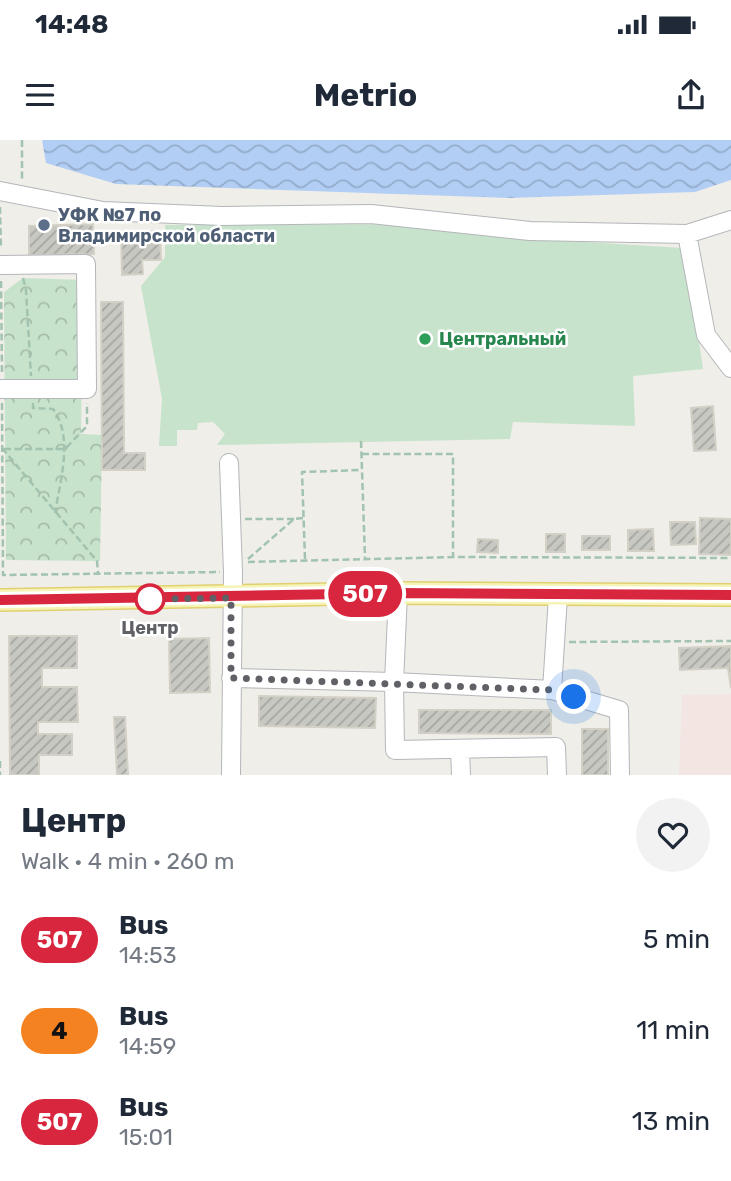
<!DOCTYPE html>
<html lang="en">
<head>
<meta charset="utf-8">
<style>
	body { margin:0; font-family:Rubik,sans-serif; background:#f2f2f3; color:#1f2937; height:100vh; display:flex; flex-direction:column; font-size:26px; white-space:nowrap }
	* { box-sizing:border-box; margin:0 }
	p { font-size:23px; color:#747a83 }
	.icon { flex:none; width:38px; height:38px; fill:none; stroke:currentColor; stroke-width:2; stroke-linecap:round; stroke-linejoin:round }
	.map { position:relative; height:635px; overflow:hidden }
	.panel { display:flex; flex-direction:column; background:#fff; flex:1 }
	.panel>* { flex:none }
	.badge { padding:0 14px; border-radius:23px; font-size:24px; line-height:46px }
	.you { position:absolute; width:35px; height:35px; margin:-18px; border:5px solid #fff; border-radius:50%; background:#1a73e8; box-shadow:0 0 0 10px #1a73e833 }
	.map>.badge { position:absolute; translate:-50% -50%; box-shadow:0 0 0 4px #fff }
	.round { display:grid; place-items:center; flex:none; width:74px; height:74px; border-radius:37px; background:#f2f2f3 }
	.summary { display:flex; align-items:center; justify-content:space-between; height:119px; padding:0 21px }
	h1 { font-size:33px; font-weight:700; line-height:52px }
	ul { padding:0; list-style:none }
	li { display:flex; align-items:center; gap:21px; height:91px; padding:0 21px }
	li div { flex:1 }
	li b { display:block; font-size:26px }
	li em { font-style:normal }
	li .badge { min-width:77px; font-weight:700; text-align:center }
	.status { display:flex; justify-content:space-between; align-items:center; height:49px; padding:0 35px; background:#fff; direction:ltr }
	.status svg { height:19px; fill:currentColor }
	header { display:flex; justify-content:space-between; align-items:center; height:91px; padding:0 21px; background:#fff; font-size:32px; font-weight:700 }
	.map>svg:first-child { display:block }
</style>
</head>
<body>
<div class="status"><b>14:48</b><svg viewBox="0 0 49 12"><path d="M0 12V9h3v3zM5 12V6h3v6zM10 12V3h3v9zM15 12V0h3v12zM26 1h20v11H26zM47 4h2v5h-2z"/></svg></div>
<header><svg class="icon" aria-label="menu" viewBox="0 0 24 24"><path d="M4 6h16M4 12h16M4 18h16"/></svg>Metrio<svg class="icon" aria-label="share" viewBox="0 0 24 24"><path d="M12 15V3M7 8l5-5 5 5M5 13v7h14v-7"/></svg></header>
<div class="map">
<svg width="731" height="635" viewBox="0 0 731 635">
	<defs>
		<pattern id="forest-crowns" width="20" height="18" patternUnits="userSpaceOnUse" patternTransform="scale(1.75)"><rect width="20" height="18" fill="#c7e3cb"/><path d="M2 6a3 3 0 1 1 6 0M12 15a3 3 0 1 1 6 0" fill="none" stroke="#a5bba9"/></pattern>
		<pattern id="water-waves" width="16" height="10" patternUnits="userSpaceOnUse" patternTransform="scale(1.75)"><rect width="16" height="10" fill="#b2cef5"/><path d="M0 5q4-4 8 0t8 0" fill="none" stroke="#94abca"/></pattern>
		<pattern id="building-hatch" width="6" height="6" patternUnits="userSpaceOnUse" patternTransform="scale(1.75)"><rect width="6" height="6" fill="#c8c8c2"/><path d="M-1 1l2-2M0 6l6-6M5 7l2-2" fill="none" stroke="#a6a6a1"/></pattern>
	</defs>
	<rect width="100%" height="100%" fill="#efeee8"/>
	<!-- medical -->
	<path fill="#f3e5e2" d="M731,554V635H679L682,555Z"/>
	<!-- forest -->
	<path fill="url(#forest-crowns)" d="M23,138L83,140L81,294L102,295L100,421L6,420L4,152Z"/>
	<!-- garden -->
	<path fill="#c7e3cb" d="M441,84L503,97L682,108L686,111L703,229L633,236L635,286L513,282L510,299L217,305L225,294L213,282L198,283L197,290H177V306H159L162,259L141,146L165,117V85Z"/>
	<!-- water -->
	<path fill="url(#water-waves)" d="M42,0H731V40L695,52L509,58L116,44L46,23Z"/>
	<!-- building -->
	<path fill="url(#building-hatch)" stroke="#d3d1c6" stroke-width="2" d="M93,84L94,114L29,115V86Z
		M160,91L161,120H142L143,134L122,135L121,92Z
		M101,162H123L124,313H145V330H102Z
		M713,266L716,310L694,311L691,268Z
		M700,378L731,379V415L699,414Z
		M670,382H695L696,404L671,405Z
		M653,389L654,411H628V390Z
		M546,394H565V412H546Z
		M582,396H610V410H582Z
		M478,399L498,400V413L477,412Z
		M9,496H77V528H42V547H77L78,582H38V594H72V615H39V635H10Z
		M209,498L210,552L170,553L169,499Z
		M731,506V548L728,528L680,530L679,508Z
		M259,556L376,558L375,588L259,586Z
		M419,570H551V594L419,593Z
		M114,577H125L128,635H117Z
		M582,589H608V635H582Z"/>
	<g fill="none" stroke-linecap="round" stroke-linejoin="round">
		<!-- minor casing -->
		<g stroke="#b4b6ba" stroke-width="20">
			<path id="minor" d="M0,51L103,71L222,76L371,74L530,91L687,94L731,80
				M687,94L706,195L731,228
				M0,125L86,124L87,249H0
				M229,323L233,432L231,635
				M398,453L394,542L552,550
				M558,456L552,550L619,570L620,635
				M231,538L394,542L395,610L556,607L557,635
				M460,609L461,635"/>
		</g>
		<!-- major casing -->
		<g stroke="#e1d06f" stroke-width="24">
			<path id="major" d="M0,460L398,453L731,455"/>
		</g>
		<!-- path -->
		<path stroke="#a1c3b0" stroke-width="2.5" stroke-dasharray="7 3.5" stroke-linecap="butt" d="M22,0V39
			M0,67L1,109
			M23,138L26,150L31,236
			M1,141L2,235
			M2,263L3,435L220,432
			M33,263V268L53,269C74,297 60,341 55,373
			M361,301L365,418
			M2,308L97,421L98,433
			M4,309H65L87,286V263
			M362,314H453V417
			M245,379H294
			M248,419L294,379L303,378
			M305,419L302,332L362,330
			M248,422L453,417L731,418
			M569,502L731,501
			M0,621V635"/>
		<!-- minor -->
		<use href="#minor" stroke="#fff" stroke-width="18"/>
		<!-- major -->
		<use href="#major" stroke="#f5f4b6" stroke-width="21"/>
	</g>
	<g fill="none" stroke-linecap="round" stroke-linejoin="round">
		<!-- line casing -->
		<g stroke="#fff" stroke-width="16">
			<path id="line" d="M0,460L398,453L731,455"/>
		</g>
		<!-- line -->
		<use href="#line" stroke="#d7263d" stroke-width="10"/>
		<!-- walk -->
		<path stroke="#5f6166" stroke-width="7" stroke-dasharray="0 12.6" d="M150,459L231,458V538L552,550L574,557"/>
	</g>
	<!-- markers -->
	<circle fill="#5c6f8a" stroke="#fff" stroke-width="2.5" cx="44" cy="85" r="7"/>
	<circle fill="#2e9e5b" stroke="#fff" stroke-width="2.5" cx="425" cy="199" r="7"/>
	<circle fill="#fff" stroke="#d7263d" stroke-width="3.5" cx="150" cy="459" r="14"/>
	<g text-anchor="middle" stroke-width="5" stroke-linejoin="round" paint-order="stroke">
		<!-- service labels -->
		<g font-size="18" font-weight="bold" fill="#4e5e75" stroke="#fff" text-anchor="start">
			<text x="58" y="81">УФК №7 по<tspan x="58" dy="21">Владимирской области</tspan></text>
		</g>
		<!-- leisure labels -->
		<g font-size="18" font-weight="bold" fill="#27864d" stroke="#fff" text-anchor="start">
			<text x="439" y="205">Центральный</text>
		</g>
		<!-- stop labels -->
		<g font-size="18" font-weight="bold" fill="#5f6166" stroke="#fff">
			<text x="150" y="494">Центр</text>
		</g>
	</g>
</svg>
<div class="you" style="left:574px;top:557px"></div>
<b class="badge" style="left:365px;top:454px;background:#d7263d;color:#fff">507</b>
</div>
<section class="panel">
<div class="summary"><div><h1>Центр</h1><p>Walk · 4 min · 260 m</p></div><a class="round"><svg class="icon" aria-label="heart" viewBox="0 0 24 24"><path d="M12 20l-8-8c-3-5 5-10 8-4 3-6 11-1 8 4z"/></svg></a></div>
<ul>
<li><span class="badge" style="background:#d7263d;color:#fff">507</span><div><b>Bus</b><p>14:53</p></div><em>5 min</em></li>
<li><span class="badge" style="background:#f58220;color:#111">4</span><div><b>Bus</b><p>14:59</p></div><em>11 min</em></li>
<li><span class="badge" style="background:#d7263d;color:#fff">507</span><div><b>Bus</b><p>15:01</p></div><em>13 min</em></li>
</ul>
</section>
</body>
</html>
